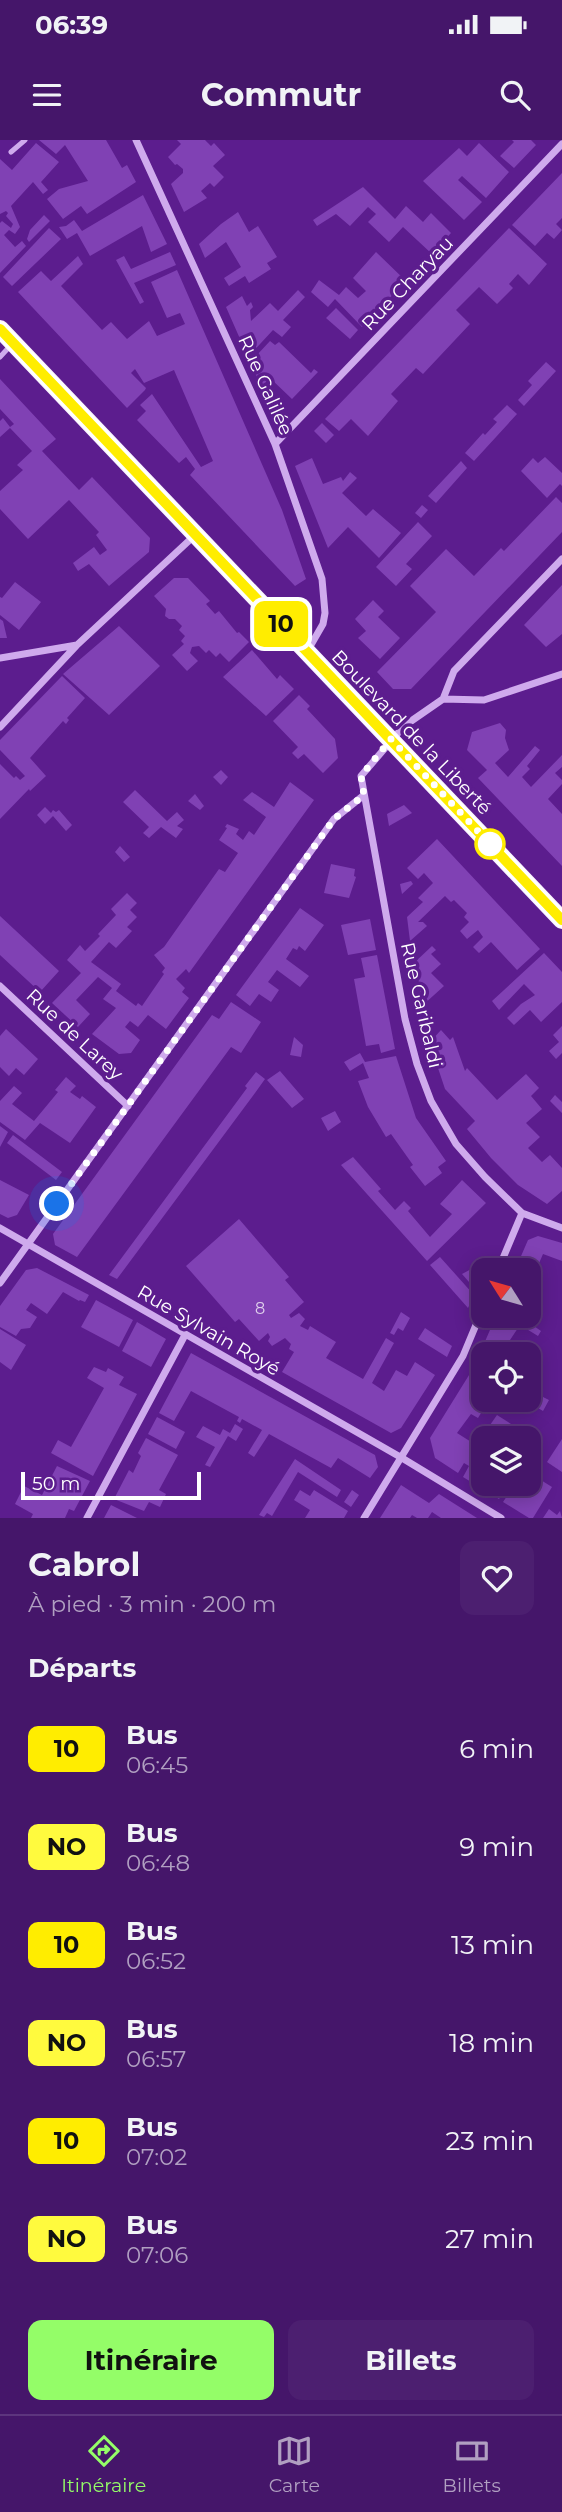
<!DOCTYPE html>
<html lang="fr">
<head>
<meta charset="utf-8">
<style>
	body { margin:0; font-family:Montserrat,sans-serif; background:#4c1f70; color:#f1f3f6; height:100vh; display:flex; flex-direction:column; font-size:26px; white-space:nowrap }
	* { box-sizing:border-box; margin:0 }
	p { font-size:23px; color:#b09fc1 }
	.icon { flex:none; width:38px; height:38px; fill:none; stroke:currentColor; stroke-width:2; stroke-linecap:round; stroke-linejoin:round }
	.map { position:relative; height:1378px; overflow:hidden }
	.drawer { display:flex; flex-direction:column; background:#45166a; flex:1 }
	.drawer>* { flex:none }
	.badge { padding:0 14px; border-radius:10px; font-size:24px; line-height:46px }
	.needle { width:46px; rotate:307deg }
	.fabs { position:absolute; left:471px; top:1118px; display:grid; gap:14px }
	.fabs a { display:grid; place-items:center; width:70px; height:70px; border-radius:14px; background:#45166a; box-shadow:0 4px 18px #0003,0 0 0 2px #5d357e; font-size:35px }
	.scale { position:absolute; left:21px; bottom:18px; width:180px; box-sizing:border-box; padding-left:7px; border:4px solid #fff; border-top:0; font-size:19px; line-height:24px; white-space:nowrap; color:#fff; -webkit-text-stroke:5px #5c1d8e; paint-order:stroke }
	.you { position:absolute; width:35px; height:35px; margin:-18px; border:5px solid #fff; border-radius:50%; background:#1a73e8; box-shadow:0 0 0 10px #1a73e833 }
	.map>.badge { position:absolute; translate:-50% -50%; box-shadow:0 0 0 4px #fff }
	h2 { padding:0 28px; font-size:26px; line-height:63px }
	.round { display:grid; place-items:center; flex:none; width:74px; height:74px; border-radius:14px; background:#4c1f70 }
	.summary { display:flex; align-items:center; justify-content:space-between; height:119px; padding:0 28px }
	h1 { font-size:33px; font-weight:700; line-height:52px }
	.primary-button { display:flex; gap:14px; margin-top:auto; padding:14px 28px }
	.primary-button a { flex:1; height:80px; border-radius:14px; background:#94fd68; color:#111; font-size:28px; font-weight:700; line-height:80px; text-align:center }
	.primary-button a+a { background:#4c1f70; color:#f1f3f6 }
	ul { padding:0; list-style:none }
	li { display:flex; align-items:center; gap:21px; height:98px; padding:0 28px }
	li div { flex:1 }
	li b { display:block; font-size:26px }
	li em { font-style:normal }
	li .badge { min-width:77px; font-weight:700; text-align:center }
	.status { display:flex; justify-content:space-between; align-items:center; height:49px; padding:0 35px; background:#45166a; direction:ltr }
	.status svg { height:19px; fill:currentColor }
	header { display:flex; justify-content:space-between; align-items:center; height:91px; padding:0 28px; background:#45166a; font-size:32px; font-weight:700 }
	.menu { display:flex; justify-content:space-around; align-items:center; height:98px; border-top:2px solid #5d357e; background:#45166a; font-size:19px; color:#b09fc1 }
	.menu a { display:grid; justify-items:center; gap:4px }
	.menu .on { color:#94fd68 }
	.map>svg:first-child { display:block }
</style>
</head>
<body>
<div class="status"><b>06:39</b><svg viewBox="0 0 49 12"><path d="M0 12V9h3v3zM5 12V6h3v6zM10 12V3h3v9zM15 12V0h3v12zM26 1h20v11H26zM47 4h2v5h-2z"/></svg></div>
<header><svg class="icon" aria-label="menu" viewBox="0 0 24 24"><path d="M4 6h16M4 12h16M4 18h16"/></svg>Commutr<svg class="icon" aria-label="search" viewBox="0 0 24 24"><circle cx="10" cy="10" r="6"/><path d="M15 15l6 6"/></svg></header>
<div class="map">
<svg width="562" height="1378" viewBox="0 0 562 1378">
	<rect width="100%" height="100%" fill="#5c1d8e"/>
	<!-- building -->
	<path fill="#8041b4" d="M39,0H106L122,28L127,25L136,42L87,74L81,66L63,79L47,59L59,49L88,41L65,5L56,14Z
		M177,0H205L211,6L214,3L225,15L213,26L224,37L214,47L210,43L201,51L207,58L184,72L171,44L183,33V29L177,24L175,25L168,17L181,4Z
		M512,0H531L536,5L514,28L500,16L514,2Z
		M36,3L59,22L41,42L48,50L43,54L33,42L11,66L20,87L15,94L9,90L4,95L15,107L22,101L26,106L0,133V83L2,81L11,88L13,84L6,76L8,73L6,71L0,74V19L12,30Z
		M479,3L509,32L486,58L462,36L458,40L482,62L464,80L423,41L459,8L467,16Z
		M562,33V78L556,84L562,90L554,99L547,93L535,106L512,85Z
		M363,47L395,79L406,66L423,82L431,73L451,93L432,114L403,87L389,102L368,82L376,74L368,67L350,86L336,74L317,86L313,80Z
		M143,55L167,104L151,112L142,86L90,116L77,93L67,99L59,87L66,86L74,80L82,91Z
		M238,72L249,92L258,86L277,117L267,123L271,129L249,143L245,136L229,146L224,138L241,127L226,102L205,118L199,104L221,84Z
		M44,75L50,81L29,102L27,99L30,90Z
		M49,88L61,99L12,146L3,137Z
		M509,88L547,124L529,145L518,134L509,144L513,148L497,164L479,147L456,170L470,184L423,234L416,228L391,254L398,261L368,296L351,279L339,291L325,279Z
		M170,112L176,125L134,143L144,162L140,164L116,120L124,116L131,129Z
		M376,112L406,141L362,187L335,159L328,167L311,152L319,140L339,155L346,147L358,158L366,151L353,138Z
		M78,116L83,124L61,146L102,190L111,182L127,199L149,181L157,196L185,184L180,173L167,178L151,142L177,130L282,370L306,439L295,446L190,335L195,329L186,317L179,323L137,280L146,271L140,265L152,254L201,327L213,321L174,230L144,243L135,229L131,233L146,248L145,250L127,268L18,152L41,131L51,141Z
		M298,150L305,157L283,180L291,187L282,197L273,190L248,217L226,167L242,156L247,166L251,162L253,167L250,170L251,181L270,163L278,171Z
		M336,168L358,190L350,199L326,178Z
		M270,201L275,205L279,202L311,233L314,229L318,232L292,259L270,238L261,247L254,230L262,222L256,216Z
		M546,222L556,231L524,266L518,260L532,245L528,241Z
		M0,239L56,299L42,311L79,350L92,337L150,398L149,412L109,446L89,424L78,431L73,423L94,407L100,415L107,410L96,395L99,392L69,360L28,399L0,369V351L23,330L17,325L32,311L10,288L0,297V281L3,278L10,287L14,284L0,269Z
		M507,265L517,274L474,321L465,313L483,293L485,295L497,282L493,279Z
		M322,283L334,295L326,303L314,291Z
		M545,317L562,333V346L560,344L547,358L521,331L533,318L538,323Z
		M312,318L323,344L341,337L343,341L350,332L357,338L342,353L366,376L373,369L401,393L379,418L348,387L328,408L295,326Z
		M461,321L467,328L436,363L428,356Z
		M556,357L562,363V392L411,549H393L377,532L436,472L410,446L446,409L474,436L501,408L504,411Z
		M422,365L428,370L421,378L415,373Z
		M418,382L432,396L406,424L412,429L396,446L376,427Z
		M174,438H188L210,461L206,464L215,474L219,471L237,493L239,492L249,502L229,522L220,513L216,517L209,510L206,513L199,506L192,507L190,513L198,521L187,531L172,515L184,504L181,501L185,496L179,490L182,486L175,479H169L165,476L166,469L154,456Z
		M15,442L41,462L19,490L0,475V457L2,458Z
		M562,445V494L546,507L524,485Z
		M373,460L384,471L378,477L400,498L380,519L358,498L366,491L355,479Z
		M0,479L3,481L7,498H0Z
		M119,486L160,526L109,575L63,534Z
		M252,510L277,539L280,535L294,549L266,576L223,537Z
		M62,536L85,558L67,578L69,580L66,584L63,581L30,618L46,636L30,651L29,649L0,679V624L14,638L16,636L20,640L25,636L0,610V600Z
		M299,555L310,566L307,569L335,599L338,618L323,633L304,614L298,619L292,613L298,607L273,581Z
		M500,583L506,590L505,598L509,610L495,623L508,637L535,606L540,610L527,626L530,629L522,637L531,647L562,615V627L555,633L562,640V644L548,659L562,674V726L478,638L487,630L467,610L472,592Z
		M221,630L228,637L221,645L213,637Z
		M290,642L314,660L189,833L186,829L176,839L185,848L182,852L189,858L166,889L148,875L138,887L130,881L125,887L140,900L131,913L119,914L92,894L116,868L103,859L112,848L98,837L76,860L90,874L78,887L52,863L81,833L67,820L80,805L85,811L100,796L98,794L116,775L111,769L127,753L137,763L130,770L137,777L127,787L132,791L116,808L109,802L91,822L121,844L116,851L136,866L138,863L142,866L164,834L162,832L165,828L154,815L164,807L219,729L225,732L238,713L219,700L227,688L225,687L227,684L239,689L236,694L243,700L249,691L254,695L266,677L243,660L252,652L274,667Z
		M135,650L167,681L177,672L184,680L177,686L183,689L176,698L161,687L149,698L143,693L149,687L123,662Z
		M195,654L204,666L200,670L188,661Z
		M404,665L412,673L389,686L387,674Z
		M45,667L51,673L53,670L56,672L59,670L72,685L66,691L53,676L45,684L37,675Z
		M437,699L540,809L517,830L491,802L479,813L473,807L483,797L478,790L467,799L460,791L469,782L464,777L467,773L454,760L451,762L445,756L418,782H423L427,786L410,801L407,777L423,762L418,758L433,743L424,733L418,739L407,728Z
		M120,706L130,717L124,722L115,712Z
		M331,724L355,729L354,736L356,737L349,758L324,753Z
		M411,741L413,744L402,754L400,744Z
		M300,768L324,785L305,811L299,806L297,810L293,808L286,819L309,836L300,847L277,830L268,842L279,850L271,862L259,854L250,866L236,855Z
		M0,776L59,831L40,852L0,815Z
		M370,779L376,810L348,815L341,785Z
		M432,806L436,810L431,814L441,824L431,833L444,846L423,865L415,822Z
		M544,813L562,832V862L541,882L530,870L514,885L507,878L521,864L535,855L524,844L499,870L492,861Z
		M377,815L395,909L381,913L379,904L366,906L354,839L365,837L361,818Z
		M231,862L261,882L241,913L231,907L77,1117L55,1105L53,1094L212,875L219,879Z
		M562,886V913L556,919L549,911L559,902L553,895Z
		M6,889L38,919L24,935L16,928L9,936L0,927V896Z
		M441,890L450,900L453,897L465,931L467,928L497,960L526,934L539,948L531,956L542,969L526,983L540,997L528,1008L542,1022L550,1015L562,1028V1051L547,1064L518,1045L491,1018L467,989L475,981L445,949L434,916L431,901Z
		M294,897L303,905L301,917L290,915Z
		M360,913L365,922L396,916L416,978L446,1021L438,1027L442,1033L425,1046L410,1027L413,1025L391,994L386,997L368,967L358,941L369,938L363,923L350,931L344,922Z
		M280,931L304,959L292,968L267,940Z
		M256,932L265,939L255,953L117,1139L109,1135L247,948L245,946Z
		M66,937L76,946L70,952L80,959L82,956L96,967L70,1003L40,983L25,1000L0,982V961L14,946L22,953L12,964L34,981L58,952L55,950Z
		M555,955L562,962V973L550,961Z
		M335,971L341,982L328,991L321,978Z
		M0,986L8,992L0,1007Z
		M13,995L62,1032L56,1040L7,1003Z
		M353,1017L381,1049L378,1051L395,1070L404,1061L411,1068L408,1071L430,1097L452,1074L440,1064L462,1040L486,1063L427,1121L341,1025Z
		M0,1040L29,1055L17,1075L8,1078L0,1074Z
		M239,1079L289,1137L285,1140L304,1162L289,1175L291,1178L299,1173L305,1179L300,1186L308,1190L310,1186L336,1202L326,1218L363,1239L386,1198L394,1203L372,1243L384,1251L396,1230L407,1236L415,1222L435,1235L401,1288L391,1293L282,1232L294,1212L289,1209L291,1204L285,1198L272,1206L268,1201L270,1197L268,1193L259,1201L239,1179L235,1182L186,1126Z
		M538,1096L562,1103V1121L543,1114L528,1149V1130H515L528,1100Z
		M440,1117L474,1155L468,1168L430,1125Z
		M475,1127L483,1131L476,1150L462,1134Z
		M37,1128L89,1155L85,1162L80,1160L79,1161L63,1152L47,1174L31,1163L26,1170L37,1177L30,1188L21,1189L16,1196L0,1187V1166L26,1130Z
		M96,1160L133,1180L119,1207L81,1187Z
		M401,1172L410,1178L403,1191L398,1188L394,1195L390,1193Z
		M496,1176H526L524,1179L541,1191L538,1196L520,1185L510,1200L523,1208L519,1214H483V1260H489L478,1278L471,1274L457,1293L476,1305L497,1275L511,1284L501,1298H483V1344H509L499,1359L463,1337L469,1326L464,1323L458,1333L435,1318L430,1298L474,1227Z
		M137,1182L166,1199L151,1227L122,1211Z
		M425,1188L452,1206L447,1217L418,1199Z
		M0,1189L26,1205L11,1230L0,1222Z
		M191,1213L375,1315L378,1327L370,1338L338,1318L331,1328L269,1294L254,1317L248,1313L262,1290L242,1279L240,1283L237,1281L239,1277L191,1251L174,1281L159,1273Z
		M94,1227L106,1232L108,1228L124,1237L119,1245L137,1254L93,1336L51,1313L58,1300L71,1307L104,1248L87,1238Z
		M528,1246L532,1248L530,1253L541,1260L543,1257L549,1260L543,1271L528,1262Z
		M157,1277L185,1292L176,1309L148,1294Z
		M235,1284L243,1289L236,1301L228,1296L210,1327L205,1325L215,1307L196,1297L203,1286L220,1295L223,1289L230,1293Z
		M146,1298L178,1315L159,1350L166,1354L160,1367L149,1362L144,1371L114,1359L129,1330L133,1333L141,1316L138,1313Z
		M562,1299V1332L547,1322Z
		M295,1319L341,1350L337,1357L298,1332L272,1376L267,1373L264,1377L259,1375Z
		M57,1326L90,1341L74,1371L69,1369L65,1378H31L33,1374L15,1364L24,1346L42,1355Z
		M528,1332L552,1347L533,1378H529L503,1362L515,1344H528Z
		M401,1345L429,1363L439,1354L477,1378H441L432,1372L428,1378H417L412,1375L410,1378H380Z
		M300,1350L310,1356L314,1350L348,1371L344,1378H305L310,1370L294,1360Z
		M352,1350L359,1355L351,1367L344,1362Z
		M111,1365L137,1378H104Z
		M549,1369L557,1375L560,1371L562,1378H543Z"/>
	<g fill="none" stroke-linecap="round" stroke-linejoin="round">
		<!-- service -->
		<path stroke="#cfaaed" stroke-width="5" d="M11,12L25,0
			M0,217L11,205"/>
		<!-- minor -->
		<path stroke="#cfaaed" stroke-width="7" d="M136,0L275,304L322,439L325,473L323,484L308,510
			M275,304L562,4
			M562,419L454,531L443,559L404,586L361,636L405,879L417,924L431,961L456,1004L485,1037L522,1073L562,1088
			M0,518L77,505L194,396
			M443,559L484,560L562,534
			M0,587L76,506
			M0,846L128,966
			M0,1088L402,1318L501,1378
			M498,1130L522,1073
			M0,1143L334,679L364,655
			M87,1378L185,1195
			M364,1378L463,1216L483,1168"/>
		<!-- primary -->
		<path stroke="#f9f1ff" stroke-width="18" d="M0,189L562,780"/>
	</g>
	<g fill="none" stroke-linecap="round" stroke-linejoin="round">
		<!-- line casing -->
		<g stroke="#fff" stroke-width="16">
			<path id="line" d="M0,189L562,780"/>
		</g>
		<!-- line -->
		<use href="#line" stroke="#ffed00" stroke-width="10"/>
		<!-- walk -->
		<path stroke="#fff" stroke-width="7" stroke-dasharray="0 12.6" d="M57,1064L334,679L364,655L361,636L391,599L492,706L490,704"/>
	</g>
	<!-- markers -->
	<circle fill="#fff" stroke="#ffed00" stroke-width="3.5" cx="490" cy="704" r="14"/>
	<g text-anchor="middle" stroke-width="7" stroke-linejoin="round" paint-order="stroke">
		<!-- number labels -->
		<g font-size="16" fill="#dfd0ec">
			<text x="260" y="1174">8</text>
		</g>
		<!-- street labels -->
		<g font-size="19" fill="#fff" stroke="#5c1d8e">
			<text transform="translate(407 143) rotate(-46)" y="7">Rue Charyau</text>
			<text transform="translate(266 245) rotate(66)" y="7">Rue Galilée</text>
			<text transform="translate(412 592) rotate(46)" y="7">Boulevard de la Liberté</text>
			<text transform="translate(422 865) rotate(77)" y="7">Rue Garibaldi</text>
			<text transform="translate(75 894) rotate(43)" y="7">Rue de Larey</text>
			<text transform="translate(209 1190) rotate(30)" y="7">Rue Sylvain Royé</text>
		</g>
	</g>
</svg>
<div class="fabs">
<a><svg class="needle" viewBox="-14 -14 28 28"><path d="M0-13l5 13h-10z" fill="#e53935"/><path d="M0 13l5-13h-10z" fill="#b09fc1"/></svg></a>
<a><svg class="icon" aria-label="locate" viewBox="0 0 24 24"><circle cx="12" cy="12" r="6"/><path d="M12 2v4M12 18v4M2 12h4M18 12h4"/></svg></a>
<a><svg class="icon" aria-label="layers" viewBox="0 0 24 24"><path d="M12 4l9 5-9 5-9-5zM3 14l9 5 9-5"/></svg></a>
</div>
<div class="scale">50 m</div>
<div class="you" style="left:57px;top:1064px"></div>
<b class="badge" style="left:281px;top:484px;background:#ffed00;color:#111">10</b>
</div>
<section class="drawer">
<div class="summary"><div><h1>Cabrol</h1><p>À pied · 3 min · 200 m</p></div><a class="round"><svg class="icon" aria-label="heart" viewBox="0 0 24 24"><path d="M12 20l-8-8c-3-5 5-10 8-4 3-6 11-1 8 4z"/></svg></a></div>
<h2>Départs</h2>
<ul>
<li><span class="badge" style="background:#ffed00;color:#111">10</span><div><b>Bus</b><p>06:45</p></div><em>6 min</em></li>
<li><span class="badge" style="background:#fffa3e;color:#111">NO</span><div><b>Bus</b><p>06:48</p></div><em>9 min</em></li>
<li><span class="badge" style="background:#ffed00;color:#111">10</span><div><b>Bus</b><p>06:52</p></div><em>13 min</em></li>
<li><span class="badge" style="background:#fffa3e;color:#111">NO</span><div><b>Bus</b><p>06:57</p></div><em>18 min</em></li>
<li><span class="badge" style="background:#ffed00;color:#111">10</span><div><b>Bus</b><p>07:02</p></div><em>23 min</em></li>
<li><span class="badge" style="background:#fffa3e;color:#111">NO</span><div><b>Bus</b><p>07:06</p></div><em>27 min</em></li>
</ul>
<div class="primary-button"><a>Itinéraire</a><a>Billets</a></div>
</section>
<nav class="menu">
<a class="on"><svg class="icon" aria-label="directions" viewBox="0 0 24 24"><path d="M12 3l9 9-9 9-9-9zM9 14v-3h6M13 9l2 2-2 2"/></svg>Itinéraire</a>
<a><svg class="icon" aria-label="map" viewBox="0 0 24 24"><path d="M3 6l6-2 6 2 6-2v14l-6 2-6-2-6 2zM9 4v14M15 6v14"/></svg>Carte</a>
<a><svg class="icon" aria-label="tickets" viewBox="0 0 24 24"><path d="M3 7h18v10H3zM15 7v10"/></svg>Billets</a>
</nav>
</body>
</html>
